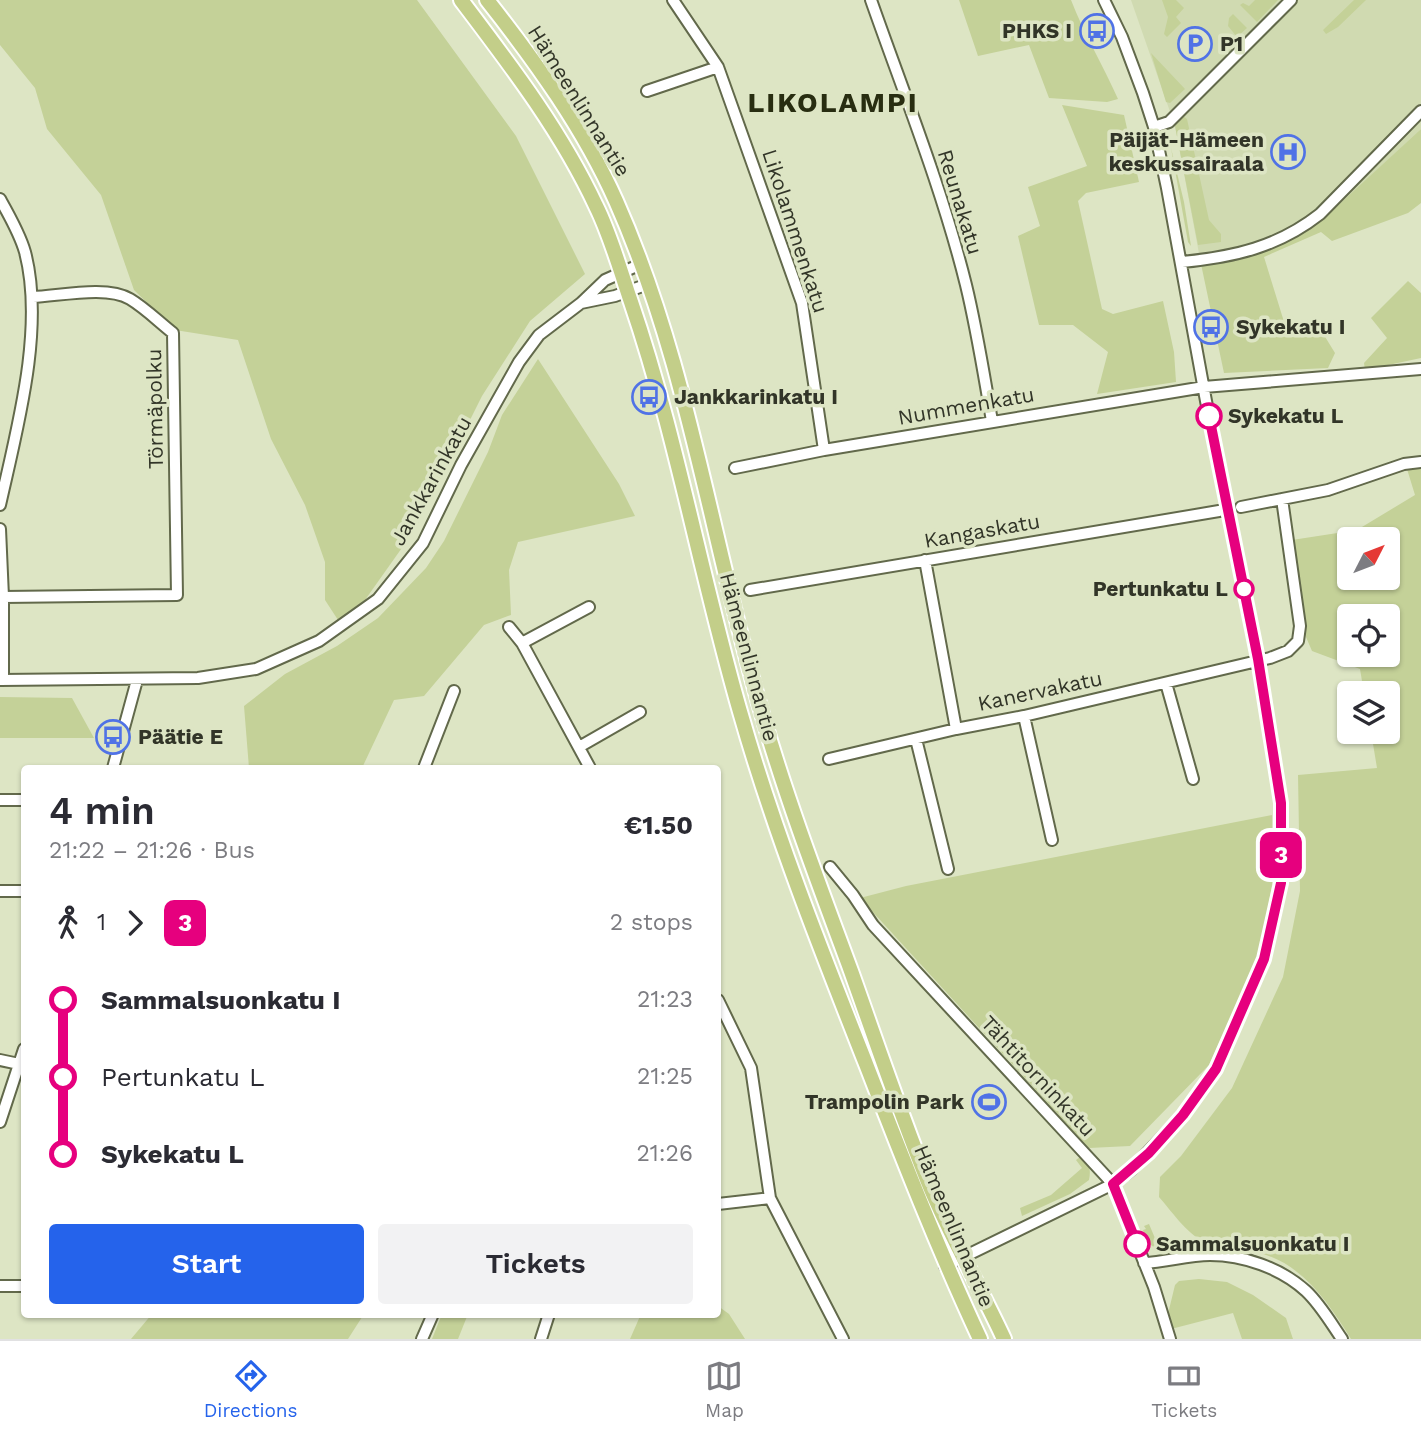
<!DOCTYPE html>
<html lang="en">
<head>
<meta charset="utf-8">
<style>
	body { margin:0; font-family:"Work Sans",sans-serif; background:#f2f2f3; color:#2b2b33; height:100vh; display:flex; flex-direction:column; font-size:26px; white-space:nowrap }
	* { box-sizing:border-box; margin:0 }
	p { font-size:23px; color:#7c7c81 }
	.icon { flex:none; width:38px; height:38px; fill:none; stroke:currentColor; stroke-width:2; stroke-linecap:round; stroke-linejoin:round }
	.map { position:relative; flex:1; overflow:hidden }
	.drawer { position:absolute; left:21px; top:765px; width:700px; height:553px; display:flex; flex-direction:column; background:#fff; border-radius:7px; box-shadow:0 2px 5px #0004 }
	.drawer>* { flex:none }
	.badge { padding:0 14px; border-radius:10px; font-size:24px; line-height:46px }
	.needle { width:46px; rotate:48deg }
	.controls { position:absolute; left:1337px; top:527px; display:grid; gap:14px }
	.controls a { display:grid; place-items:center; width:63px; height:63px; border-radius:7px; background:#fff; box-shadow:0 2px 5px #0004; font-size:35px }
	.map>.badge { position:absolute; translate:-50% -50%; box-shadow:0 0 0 4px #fff }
	.legs { display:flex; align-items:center; gap:10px; height:77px; padding:0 28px; font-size:23px }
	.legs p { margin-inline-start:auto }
	.head { display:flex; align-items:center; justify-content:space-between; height:119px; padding:0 28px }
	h1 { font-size:38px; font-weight:600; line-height:52px }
	.button { display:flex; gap:14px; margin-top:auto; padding:14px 28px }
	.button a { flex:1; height:80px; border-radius:7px; background:#2563eb; color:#fff; font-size:28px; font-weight:600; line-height:80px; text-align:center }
	.button a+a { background:#f2f2f3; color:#2b2b33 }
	ul { padding:0 28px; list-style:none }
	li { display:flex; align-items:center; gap:24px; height:77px; font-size:26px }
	li i { display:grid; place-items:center; width:10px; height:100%; margin:0 9px; background:currentColor }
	li i::after { content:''; width:18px; height:18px; margin:-9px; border:5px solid; border-radius:50%; background:#fff }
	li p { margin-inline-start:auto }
	li:first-child i { background:linear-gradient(#0000 50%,currentColor 0) }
	li:last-child i { background:linear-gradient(currentColor 50%,#0000 0) }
	.tabs { display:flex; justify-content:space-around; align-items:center; height:98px; border-top:2px solid #e1e1e2; background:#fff; font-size:19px; color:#7c7c81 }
	.tabs a { display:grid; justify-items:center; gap:4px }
	.tabs .current { color:#2563eb }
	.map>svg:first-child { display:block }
</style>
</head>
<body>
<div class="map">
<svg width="1421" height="1339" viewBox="0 0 1421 1339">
	<rect width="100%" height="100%" fill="#dde5c4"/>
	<!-- built -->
	<path fill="#d0dab1" d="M1131,0H1421V129L1321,222L1284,243L1247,257L1201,264L1175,126Z"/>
	<!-- green -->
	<path fill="#c4d198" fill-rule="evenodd" d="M0,0H417L516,136L585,274L530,321L482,396L416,528L365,600L338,620L325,600V562L305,505L271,439L238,340L175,330L134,290L101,195L47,129L35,88L0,45Z
		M959,0H1071C1084,34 1103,65 1118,99L1107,102L1049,98L1029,45L978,56Z
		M1162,0H1176L1184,8L1176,17L1181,23L1167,37L1164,34L1168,17Z
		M1255,0H1278L1257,22L1240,5L1243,3L1249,6Z
		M1354,0H1366L1338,27L1326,34L1323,30Z
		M1233,14L1247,28L1237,37L1228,26L1229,18Z
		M1151,53L1185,89L1170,103L1166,102Z
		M1062,105L1124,115L1139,182L1086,193L1078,201L1102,309L1113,314L1163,301L1174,352L1176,382L1097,394L1108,352L1073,325H1039L1018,236L1040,226L1028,187L1087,166Z
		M1183,116L1187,119L1209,220L1221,234V242L1198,245L1175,126Z
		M1421,129V203L1408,213L1332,241L1321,232L1264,257L1285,325L1316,322L1335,353L1328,368L1224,373L1201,264L1247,257L1284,243L1320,222Z
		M1171,148L1184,202L1191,246L1188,242Z
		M1408,281L1421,293V358L1365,370L1364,363L1387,338L1371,318Z
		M538,359L619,484L635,516L518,542L509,570L511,615L484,625L424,696L394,700L362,768H249L244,706L285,674L337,646L378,618L426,568L444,541L488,452L502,415Z
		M1421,466V1339H1351C1330,1305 1304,1266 1263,1254C1246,1249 1226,1251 1210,1245C1188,1236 1174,1214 1159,1197L1160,1177L1181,1156L1232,1088L1283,977L1300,891L1298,775L1377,768L1371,732H1388V693H1364L1360,669L1312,651L1303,630L1292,540L1357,530L1415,495L1407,469ZM1349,539H1388V578H1349ZM1349,616H1388V654H1349Z
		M0,697L72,698L94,738H0Z
		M1272,815V885L1260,954L1209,1065L1130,1146L1089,1148L860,898L906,886Z
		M1080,1157C1090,1162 1091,1170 1089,1180L1070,1194L1022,1216L1020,1208L1051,1195L1082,1168L1076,1160Z
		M1149,1224L1160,1250C1149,1246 1146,1241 1143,1230L1146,1229L1144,1226Z
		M1199,1279L1227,1282L1253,1295L1286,1318L1293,1339H1242L1233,1313L1171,1329L1167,1318L1175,1285L1179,1281Z
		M718,1306L729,1314L745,1339H630L641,1314H718Z
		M152,1314H364L348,1339H131Z
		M442,1314H468L458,1339H432Z"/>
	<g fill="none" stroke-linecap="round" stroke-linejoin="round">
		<!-- minor casing -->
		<g stroke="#62694b" stroke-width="14">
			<path id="minor" d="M673,0L718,67L802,303L824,450
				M871,0C904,94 942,188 966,285C977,330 984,376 992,421
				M647,91L718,67
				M1154,127L1169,122L1291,0
				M0,199C9,215 20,234 25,252C45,328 17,429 0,505
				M1182,262C1234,257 1278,247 1320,214L1421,111
				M581,303L615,296L648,284
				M735,468L824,450L1204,387L1421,369
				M1241,507L1328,490L1404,464L1421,462
				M0,529L3,597V680
				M925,560L956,729
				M750,590L1219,511
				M3,597L177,595L173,333C159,322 145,308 130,299C107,285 59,296 33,297
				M509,627L522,643L590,768
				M522,643L589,607
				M0,680L198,678L256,669L319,641L378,599L423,543L461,465L519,362L539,335L581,303L605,280L641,264
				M1166,683L1193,779
				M1024,716L1052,840
				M916,739L948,869
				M579,747L640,712
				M829,759L956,729L1024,716L1270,658L1288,651L1298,641L1300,626L1282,499
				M113,768L137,680
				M424,768L454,691
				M0,800H24
				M830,867L853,895L873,925L1113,1184L1154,1287L1170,1339
				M0,891H24
				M718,1000L751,1068L770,1198L843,1339
				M0,1060L19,1064
				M0,1122L24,1049
				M718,1204L770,1198
				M1144,1263C1166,1262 1188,1255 1210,1255C1243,1255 1281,1268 1306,1291C1320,1304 1331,1323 1342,1339
				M945,1266L1113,1184L1131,1170L1183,1115L1216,1069L1264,959L1281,883V803L1258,659L1206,401L1167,188L1154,127L1143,93L1122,37L1104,0
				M0,1286H24
				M422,1339L433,1314
				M541,1339L549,1314"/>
		</g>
		<!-- major casing -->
		<g stroke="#fff" stroke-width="18">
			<path id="major" d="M461,0C511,66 561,131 596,206C611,236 620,270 631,302C677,437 701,578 741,715C775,834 821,950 866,1064C902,1157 938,1249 980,1339
				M487,0C536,62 584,129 616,201C689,365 712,546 763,717C788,803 820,887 851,971C876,1041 900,1113 928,1182C950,1236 980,1287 1004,1339"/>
		</g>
		<!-- minor -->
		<use href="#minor" stroke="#fff" stroke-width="10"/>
		<!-- major -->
		<use href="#major" stroke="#c3ce89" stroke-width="14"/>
	</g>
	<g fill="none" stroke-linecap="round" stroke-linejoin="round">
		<!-- line-1 casing -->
		<g stroke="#fff" stroke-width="16">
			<path id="line-1" d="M1137,1244L1113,1184L1149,1153L1183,1115L1216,1069L1264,959L1281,883V803L1258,659L1209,416"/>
		</g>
		<!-- line-1 -->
		<use href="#line-1" stroke="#e6007e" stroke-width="10"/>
	</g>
	<!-- icons -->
	<defs>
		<g id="bus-ring" transform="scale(1.75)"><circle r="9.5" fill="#dde5c4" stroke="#5072e6" stroke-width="1.5"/><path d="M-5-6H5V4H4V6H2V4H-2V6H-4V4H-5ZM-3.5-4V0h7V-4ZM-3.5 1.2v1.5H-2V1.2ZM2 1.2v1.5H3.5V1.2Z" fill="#5072e6"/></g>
		<g id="parking-ring" transform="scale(1.75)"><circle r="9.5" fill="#dde5c4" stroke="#5072e6" stroke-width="1.5"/><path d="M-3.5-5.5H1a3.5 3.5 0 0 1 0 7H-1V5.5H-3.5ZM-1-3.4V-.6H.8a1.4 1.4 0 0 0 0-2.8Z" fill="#5072e6"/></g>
		<g id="hospital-ring" transform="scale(1.75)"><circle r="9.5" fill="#dde5c4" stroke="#5072e6" stroke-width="1.5"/><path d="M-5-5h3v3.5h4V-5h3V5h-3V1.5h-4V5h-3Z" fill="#5072e6"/></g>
		<g id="stadium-ring" transform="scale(1.75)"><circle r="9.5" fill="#dde5c4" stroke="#5072e6" stroke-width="1.5"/><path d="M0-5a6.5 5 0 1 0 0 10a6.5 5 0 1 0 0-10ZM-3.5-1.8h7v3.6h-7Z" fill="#5072e6"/></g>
	</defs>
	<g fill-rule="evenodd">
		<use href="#bus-ring" x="1097" y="31"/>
		<use href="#parking-ring" x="1195" y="44"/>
		<use href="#hospital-ring" x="1288" y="152"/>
		<use href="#bus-ring" x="1211" y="327"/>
		<use href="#bus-ring" x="649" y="397"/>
		<use href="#bus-ring" x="113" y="737"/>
		<use href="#stadium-ring" x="989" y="1102"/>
	</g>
	<!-- markers -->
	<g fill="#fff" stroke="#e6007e" stroke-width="3.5">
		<circle cx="1209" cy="416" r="12"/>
		<circle cx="1244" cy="589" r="9"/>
		<circle cx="1137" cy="1244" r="12"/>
	</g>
	<g text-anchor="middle" stroke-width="7" stroke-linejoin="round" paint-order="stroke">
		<!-- poi labels -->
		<g font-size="21" font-weight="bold" fill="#323528" stroke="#dde5c4" text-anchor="start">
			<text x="1072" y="38" text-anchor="end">PHKS I</text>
			<text x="1220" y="51">P1</text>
			<text x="1264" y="147" text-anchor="end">Päijät-Hämeen<tspan x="1264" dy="24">keskussairaala</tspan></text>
			<text x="1236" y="334">Sykekatu I</text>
			<text x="674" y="404">Jankkarinkatu I</text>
			<text x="138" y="744">Päätie E</text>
			<text x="964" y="1109" text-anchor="end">Trampolin Park</text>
		</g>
		<!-- street labels -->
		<g font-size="21" fill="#323528" stroke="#dde5c4">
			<text transform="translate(579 101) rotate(58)" y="7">Hämeenlinnantie</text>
			<text transform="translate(960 202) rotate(73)" y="7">Reunakatu</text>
			<text transform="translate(795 231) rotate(72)" y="7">Likolammenkatu</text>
			<text transform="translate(966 406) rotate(-10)" y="7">Nummenkatu</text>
			<text transform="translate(155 409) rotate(-91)" y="7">Törmäpolku</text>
			<text transform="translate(431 481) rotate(-61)" y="7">Jankkarinkatu</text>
			<text transform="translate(982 531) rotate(-10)" y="7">Kangaskatu</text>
			<text transform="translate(749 657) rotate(75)" y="7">Hämeenlinnantie</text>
			<text transform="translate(1040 691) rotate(-12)" y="7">Kanervakatu</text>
			<text transform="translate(1038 1076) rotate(47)" y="7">Tähtitorninkatu</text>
			<text transform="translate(954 1226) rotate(67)" y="7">Hämeenlinnantie</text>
		</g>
		<!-- stop labels -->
		<g font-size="21" font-weight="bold" fill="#323528" stroke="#dde5c4" text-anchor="start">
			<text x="1228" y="423">Sykekatu L</text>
			<text x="1228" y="596" text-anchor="end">Pertunkatu L</text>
			<text x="1156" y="1251">Sammalsuonkatu I</text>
		</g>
		<!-- district labels -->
		<g font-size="28" font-weight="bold" letter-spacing="2" fill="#282d11" stroke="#dde5c4">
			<text x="833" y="112">LIKOLAMPI</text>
		</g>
	</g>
</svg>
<div class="controls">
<a><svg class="needle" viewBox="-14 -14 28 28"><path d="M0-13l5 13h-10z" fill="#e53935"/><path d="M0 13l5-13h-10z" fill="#7c7c81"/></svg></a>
<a><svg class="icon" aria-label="locate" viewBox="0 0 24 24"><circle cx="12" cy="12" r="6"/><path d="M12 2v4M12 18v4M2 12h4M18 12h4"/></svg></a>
<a><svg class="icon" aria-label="layers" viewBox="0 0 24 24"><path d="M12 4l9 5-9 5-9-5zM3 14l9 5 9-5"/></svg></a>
</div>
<b class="badge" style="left:1281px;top:855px;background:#e6007e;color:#fff">3</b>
<section class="drawer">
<div class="head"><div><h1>4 min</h1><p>21:22 – 21:26 · Bus</p></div><b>€1.50</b></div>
<div class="legs"><svg class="icon" aria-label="walk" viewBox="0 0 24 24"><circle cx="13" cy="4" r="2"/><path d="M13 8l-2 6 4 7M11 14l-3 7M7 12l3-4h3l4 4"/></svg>1<svg class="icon" aria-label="forward" viewBox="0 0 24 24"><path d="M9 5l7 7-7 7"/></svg><b class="badge" style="background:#e6007e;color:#fff">3</b><p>2 stops</p></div>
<ul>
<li><i style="color:#e6007e"></i><b>Sammalsuonkatu I</b><p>21:23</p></li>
<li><i style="color:#e6007e"></i><span>Pertunkatu L</span><p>21:25</p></li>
<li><i style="color:#e6007e"></i><b>Sykekatu L</b><p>21:26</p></li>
</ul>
<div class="button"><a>Start</a><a>Tickets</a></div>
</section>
</div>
<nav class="tabs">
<a class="current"><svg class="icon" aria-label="directions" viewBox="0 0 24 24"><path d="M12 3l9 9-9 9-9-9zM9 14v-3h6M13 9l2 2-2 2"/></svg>Directions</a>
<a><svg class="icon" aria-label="map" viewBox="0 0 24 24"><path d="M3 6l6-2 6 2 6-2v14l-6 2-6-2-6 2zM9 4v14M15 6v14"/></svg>Map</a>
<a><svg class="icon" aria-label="tickets" viewBox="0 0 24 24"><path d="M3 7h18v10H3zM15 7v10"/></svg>Tickets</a>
</nav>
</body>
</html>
